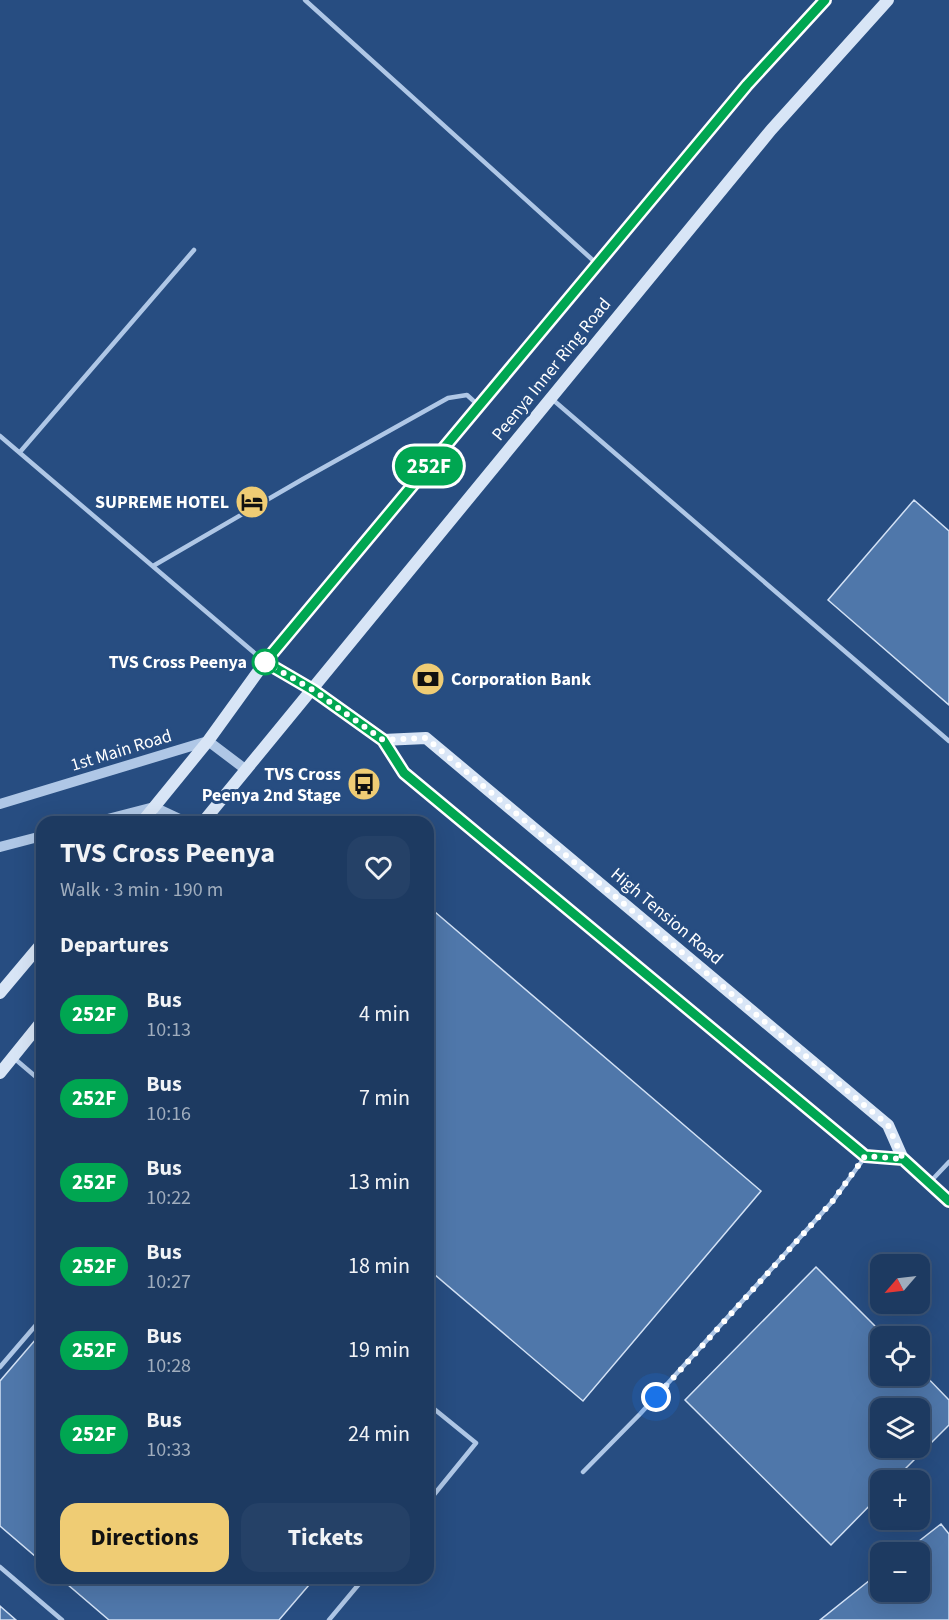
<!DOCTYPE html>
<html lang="en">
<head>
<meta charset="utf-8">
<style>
	body { margin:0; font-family:"Source Sans 3",sans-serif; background:#254167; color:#f1f3f6; height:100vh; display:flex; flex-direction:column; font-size:22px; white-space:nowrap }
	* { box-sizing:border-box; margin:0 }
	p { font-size:20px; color:#a0adbd }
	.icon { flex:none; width:33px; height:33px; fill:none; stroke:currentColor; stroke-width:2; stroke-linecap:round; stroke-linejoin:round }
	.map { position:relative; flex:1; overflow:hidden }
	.side { position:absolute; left:36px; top:816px; width:398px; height:768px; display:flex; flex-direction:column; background:#1d3a61; border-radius:18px; box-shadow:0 6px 24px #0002,0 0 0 2px #3b5476 }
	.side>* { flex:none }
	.badge { padding:0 12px; border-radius:20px; font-size:21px; line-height:39px }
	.needle { width:39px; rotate:242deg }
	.tools { position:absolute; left:870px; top:1254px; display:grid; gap:12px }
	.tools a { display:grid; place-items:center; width:60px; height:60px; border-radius:12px; background:#1d3a61; box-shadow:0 6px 24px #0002,0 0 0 2px #3b5476; font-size:30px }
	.you { position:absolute; width:30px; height:30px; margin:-15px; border:4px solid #fff; border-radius:50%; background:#1a73e8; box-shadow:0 0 0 9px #1a73e833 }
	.map>.badge { position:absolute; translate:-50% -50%; box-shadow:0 0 0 3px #fff }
	h2 { padding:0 24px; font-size:22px; line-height:54px }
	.round { display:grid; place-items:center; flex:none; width:63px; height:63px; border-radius:18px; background:#254167 }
	.overview { display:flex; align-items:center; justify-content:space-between; height:102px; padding:0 24px }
	h1 { font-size:28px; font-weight:700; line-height:45px }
	.action { display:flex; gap:12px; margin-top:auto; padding:12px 24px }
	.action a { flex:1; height:69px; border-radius:18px; background:#efcc74; color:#111; font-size:24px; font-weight:700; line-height:69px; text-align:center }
	.action a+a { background:#254167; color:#f1f3f6 }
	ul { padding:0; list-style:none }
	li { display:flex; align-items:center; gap:18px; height:84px; padding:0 24px }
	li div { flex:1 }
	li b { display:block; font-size:22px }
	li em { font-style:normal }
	li .badge { min-width:66px; font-weight:700; text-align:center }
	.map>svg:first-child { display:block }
</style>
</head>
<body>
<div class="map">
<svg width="949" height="1620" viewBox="0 0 949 1620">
	<rect width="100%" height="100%" fill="#274d81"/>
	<!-- building -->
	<path fill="#4f77aa" stroke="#d2e1f5" stroke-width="1.5" fill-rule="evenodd" d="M914,500L949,531V705L828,600Z
		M428,906L761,1191L583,1401L428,1269Z
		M816,1267L885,1336H880V1376H920V1370L949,1400V1425L894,1480H880V1495L831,1545L685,1400ZM880,1408H920V1448H880Z
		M42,1332V1562L0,1526V1381Z
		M941,1524L949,1534V1620H820L880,1572V1592H920V1552H905Z
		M60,1578H315L279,1620H109Z
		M0,1606L16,1620H0Z"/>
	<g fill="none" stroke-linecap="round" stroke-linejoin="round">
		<!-- service -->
		<path stroke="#afc7e6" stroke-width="4.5" d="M305,0L596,263
			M552,399L949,741
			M0,436L265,662
			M20,452L194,250
			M153,566L303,479L448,398L467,395L477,404
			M15,1059L42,1082
			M931,1181L949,1162
			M0,1367L42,1318
			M428,1404L476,1443L428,1502
			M583,1472L640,1414L832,1202L865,1157
			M0,1567L62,1620
			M329,1620L364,1578"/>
		<!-- tertiary -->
		<path stroke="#afc7e6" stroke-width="10" d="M0,804L208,741L245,769
			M96,822L154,807L186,822
			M0,847L42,836"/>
		<!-- secondary -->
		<path stroke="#d8e5f6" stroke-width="12" d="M265,662L313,690L383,740L404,773L865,1156L903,1159
			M383,740L426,738L888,1125L903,1159L949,1201
			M142,822L208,741L265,662L747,85L825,0
			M203,822L771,130L888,0
			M0,993L42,943
			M0,1073L42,1021"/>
	</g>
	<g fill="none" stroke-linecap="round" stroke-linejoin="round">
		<!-- line casing -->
		<g stroke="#fff" stroke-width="14">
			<path id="line" d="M825,0L747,85L265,662L313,690L383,740L404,773L865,1156L903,1159L949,1201"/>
		</g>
		<!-- line -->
		<use href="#line" stroke="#00a651" stroke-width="9"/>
		<!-- walk -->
		<path stroke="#fff" stroke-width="6" stroke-dasharray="0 10.8" d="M265,662L313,690L383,740L426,738L888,1125L903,1159L865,1156L832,1202L656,1397"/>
	</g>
	<!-- icons -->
	<defs>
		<g id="hotel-disc" transform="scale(1.725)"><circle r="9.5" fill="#efcc74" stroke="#274d81"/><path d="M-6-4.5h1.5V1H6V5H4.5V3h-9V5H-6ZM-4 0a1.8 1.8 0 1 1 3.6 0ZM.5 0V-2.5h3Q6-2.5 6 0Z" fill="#111"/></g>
		<g id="bank-disc" transform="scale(1.725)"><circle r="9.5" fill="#efcc74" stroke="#274d81"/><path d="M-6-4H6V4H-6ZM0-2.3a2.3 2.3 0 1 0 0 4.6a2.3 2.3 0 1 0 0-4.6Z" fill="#111"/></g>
		<g id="bus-disc" transform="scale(1.725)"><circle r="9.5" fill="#efcc74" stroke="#274d81"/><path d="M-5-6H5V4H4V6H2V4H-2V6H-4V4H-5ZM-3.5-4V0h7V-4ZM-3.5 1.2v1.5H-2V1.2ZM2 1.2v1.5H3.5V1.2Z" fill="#111"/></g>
	</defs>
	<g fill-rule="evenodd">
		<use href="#hotel-disc" x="252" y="502"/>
		<use href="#bank-disc" x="428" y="679"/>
		<use href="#bus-disc" x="364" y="784"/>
	</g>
	<!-- markers -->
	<circle fill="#fff" stroke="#00a651" stroke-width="3" cx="265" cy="662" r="12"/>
	<g text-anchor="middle" stroke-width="6" stroke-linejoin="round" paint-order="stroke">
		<!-- street labels -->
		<g font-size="18" fill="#fff" stroke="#274d81">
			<text transform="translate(551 369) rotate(-51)" y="6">Peenya Inner Ring Road</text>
			<text transform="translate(121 750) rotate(-17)" y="6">1st Main Road</text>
			<text transform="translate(667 916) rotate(40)" y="6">High Tension Road</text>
		</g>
		<!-- poi labels -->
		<g font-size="18" font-weight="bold" fill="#fff" stroke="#274d81" text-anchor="end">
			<text x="229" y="508">SUPREME HOTEL</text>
			<text x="451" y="685" text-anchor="start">Corporation Bank</text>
			<text x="341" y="780">TVS Cross<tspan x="341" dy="21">Peenya 2nd Stage</tspan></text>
		</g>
		<!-- stop labels -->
		<g font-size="18" font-weight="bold" fill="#fff" stroke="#274d81" text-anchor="end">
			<text x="247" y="668">TVS Cross Peenya</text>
		</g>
	</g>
</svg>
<div class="tools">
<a><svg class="needle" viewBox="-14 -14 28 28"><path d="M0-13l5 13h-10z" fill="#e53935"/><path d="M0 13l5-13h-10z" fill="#a0adbd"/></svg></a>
<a><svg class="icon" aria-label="locate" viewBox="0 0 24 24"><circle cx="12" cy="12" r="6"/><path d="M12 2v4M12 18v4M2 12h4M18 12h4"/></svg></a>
<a><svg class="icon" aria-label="layers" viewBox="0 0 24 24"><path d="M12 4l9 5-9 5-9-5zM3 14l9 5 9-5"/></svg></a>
<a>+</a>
<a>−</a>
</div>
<div class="you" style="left:656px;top:1397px"></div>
<b class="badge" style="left:429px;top:466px;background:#00a651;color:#fff">252F</b>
<section class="side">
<div class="overview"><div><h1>TVS Cross Peenya</h1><p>Walk · 3 min · 190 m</p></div><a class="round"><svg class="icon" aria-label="heart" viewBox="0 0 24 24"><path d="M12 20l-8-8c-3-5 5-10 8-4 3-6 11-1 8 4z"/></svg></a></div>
<h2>Departures</h2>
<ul>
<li><span class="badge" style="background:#00a651;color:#fff">252F</span><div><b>Bus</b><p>10:13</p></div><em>4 min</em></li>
<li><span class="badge" style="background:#00a651;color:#fff">252F</span><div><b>Bus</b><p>10:16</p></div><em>7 min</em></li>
<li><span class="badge" style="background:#00a651;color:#fff">252F</span><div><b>Bus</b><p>10:22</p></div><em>13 min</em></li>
<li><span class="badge" style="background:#00a651;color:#fff">252F</span><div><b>Bus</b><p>10:27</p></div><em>18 min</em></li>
<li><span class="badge" style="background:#00a651;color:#fff">252F</span><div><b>Bus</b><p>10:28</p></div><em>19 min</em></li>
<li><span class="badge" style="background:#00a651;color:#fff">252F</span><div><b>Bus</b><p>10:33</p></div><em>24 min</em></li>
</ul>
<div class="action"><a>Directions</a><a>Tickets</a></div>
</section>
</div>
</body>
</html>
